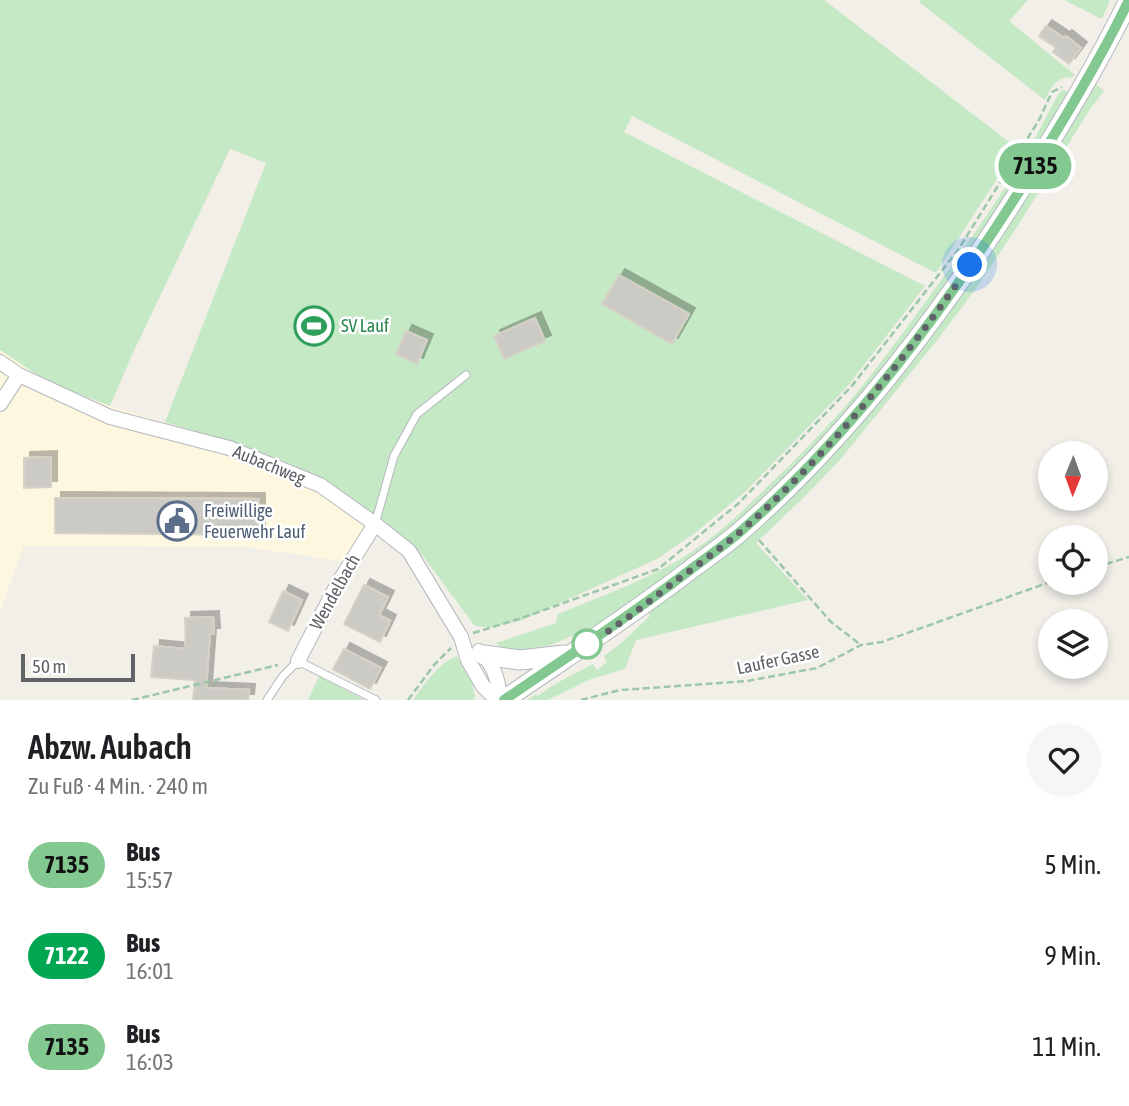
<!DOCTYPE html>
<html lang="de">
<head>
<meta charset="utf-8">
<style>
	body { margin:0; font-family:"Asap Condensed",sans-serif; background:#f6f6f6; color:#202124; height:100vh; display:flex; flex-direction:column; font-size:26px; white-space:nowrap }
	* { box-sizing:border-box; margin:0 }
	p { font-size:23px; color:#757577 }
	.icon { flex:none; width:38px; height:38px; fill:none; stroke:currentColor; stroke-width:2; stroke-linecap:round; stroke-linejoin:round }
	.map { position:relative; height:700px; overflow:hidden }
	.drawer { display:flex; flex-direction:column; background:#fff; flex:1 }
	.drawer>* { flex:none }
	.badge { padding:0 14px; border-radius:23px; font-size:24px; line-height:46px }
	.needle { width:46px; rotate:181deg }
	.tools { position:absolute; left:1038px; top:441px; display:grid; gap:14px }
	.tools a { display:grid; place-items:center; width:70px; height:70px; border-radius:50%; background:#fff; box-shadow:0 4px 10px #0003; font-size:35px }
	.scale { position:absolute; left:21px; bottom:18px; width:114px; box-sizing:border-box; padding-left:7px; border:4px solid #5f6368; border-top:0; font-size:19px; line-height:24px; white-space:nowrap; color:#5f6368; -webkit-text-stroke:5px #fff; paint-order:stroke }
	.you { position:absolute; width:35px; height:35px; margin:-18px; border:5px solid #fff; border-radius:50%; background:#1a73e8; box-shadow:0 0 0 10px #1a73e833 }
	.map>.badge { position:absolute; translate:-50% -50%; box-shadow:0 0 0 4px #fff }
	.round { display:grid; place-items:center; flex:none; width:74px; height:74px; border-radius:37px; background:#f6f6f6 }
	.summary { display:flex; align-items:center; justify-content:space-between; height:119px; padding:0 28px }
	h1 { font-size:33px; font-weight:600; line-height:52px }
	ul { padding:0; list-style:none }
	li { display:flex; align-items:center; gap:21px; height:91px; padding:0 28px }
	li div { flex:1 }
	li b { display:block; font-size:26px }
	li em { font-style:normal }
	li .badge { min-width:77px; font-weight:700; text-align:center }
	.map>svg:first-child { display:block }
</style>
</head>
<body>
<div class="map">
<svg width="1129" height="700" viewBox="0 0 1129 700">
	<defs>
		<filter id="shadow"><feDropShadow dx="6" dy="-6" stdDeviation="0" flood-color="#0004"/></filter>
	</defs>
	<rect width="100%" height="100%" fill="#f1efe8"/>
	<!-- commercial -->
	<path fill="#fef7e0" d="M0,350L48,382L110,406L237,444L281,461L327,483L379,520L346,562L247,547L24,546L0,611Z"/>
	<!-- green -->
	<path fill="#c5e8c5" d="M0,0H824L1017,148L936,273L632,116L624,132L925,286L847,387L745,492L695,533L657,559L522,620L493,627H481L474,625L423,556L379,520L327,483L281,461L237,444L165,422L266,163L230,149L132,355L110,406L48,382L0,350Z
		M921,0H1028L1009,21L1075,75C1065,81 1076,76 1064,78C1053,81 1050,91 1045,100L919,2Z
		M1064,0H1110L1102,19Z
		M1095,83L1104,91L1090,109L1015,230L977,287L938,339L839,461L803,498L756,543L808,600L636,640L625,669L591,679L548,700H527L535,695L537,696L555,684L593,664L597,670L607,662L604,656L619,645L650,616L648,613L731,551L772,516L806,482Z
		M1062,90L1067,91L1071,95L951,282L842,420L784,483L717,542L612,618L570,637L538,650L523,652L501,648L496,643L556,623L558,614C604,595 651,579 693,551C721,532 745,509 769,485C795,461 819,435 843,409C871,377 896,342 921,308C970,241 1019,173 1056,98Z
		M457,656L473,685L475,697L473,700H413C425,684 438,663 457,656Z
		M319,676L364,700H308Z"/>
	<!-- building -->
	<path fill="#cccac5" stroke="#d6d1c6" stroke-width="2" filter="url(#shadow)" d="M1046,26L1064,38L1066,36L1081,48L1069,64L1053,52L1056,48L1039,36Z
		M619,275L689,314L672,344L602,304Z
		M535,318L545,341L504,359L494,336Z
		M406,331L427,340L417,364L396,354Z
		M51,457V487L24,488V458Z
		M55,498L259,499V535L55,533Z
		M364,585L388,597L379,615L390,621L380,642L344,624Z
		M283,591L302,600L288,631L269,622Z
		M213,617L214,634H210L206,688L249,690L248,700H193L195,680L151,677L154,646L186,649L185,618Z
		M344,649L381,668L370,689L333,669Z"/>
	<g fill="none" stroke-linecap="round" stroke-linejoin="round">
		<!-- service casing -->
		<g stroke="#b5b8bc" stroke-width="9">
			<path id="service" d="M375,524L394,456L417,414L466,375
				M267,700L283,676L298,661L376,700"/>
		</g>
		<!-- minor casing -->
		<g stroke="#b5b8bc" stroke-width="16">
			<path id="minor" d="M0,362L19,375L110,417L229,448L320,485L375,524L409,551L461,637L468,660L483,686L497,700
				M0,404L19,375
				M479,651C494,663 499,682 500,700
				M298,661L337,585L375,524"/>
		</g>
		<!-- secondary casing -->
		<g stroke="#b6babf" stroke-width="21">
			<path id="secondary" d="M484,655L520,660L564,655
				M504,700C568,656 633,614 694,567C710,555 726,544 741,531C854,432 947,307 1027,179C1063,121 1099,62 1129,0"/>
		</g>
		<!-- path -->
		<path stroke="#9cc7a9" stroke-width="2.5" stroke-dasharray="7 3.5" stroke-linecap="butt" d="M759,540L831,622L861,645
			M1096,567L1129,557
			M473,633L519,619L658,569L739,503L851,387L958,250L1039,120L1052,92L1062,87
			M132,700L278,665
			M408,700L434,665L451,648
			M581,700L620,690L747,681L817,668L861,645L882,642L1050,582"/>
		<!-- service -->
		<use href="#service" stroke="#fff" stroke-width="7"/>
		<!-- minor -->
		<use href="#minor" stroke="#fff" stroke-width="14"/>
		<!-- secondary -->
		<use href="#secondary" stroke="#fff" stroke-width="19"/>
	</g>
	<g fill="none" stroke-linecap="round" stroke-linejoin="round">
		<!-- line casing -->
		<g stroke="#fff" stroke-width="16">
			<path id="line" d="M504,700C567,657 630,616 690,570C707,557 725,545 741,531C854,432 947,307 1027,179C1063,121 1099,62 1129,0"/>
		</g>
		<!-- line -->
		<use href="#line" stroke="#84c891" stroke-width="10"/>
		<!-- walk -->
		<path stroke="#5f6368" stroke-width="7" stroke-dasharray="0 12.6" d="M587,644C616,628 646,604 673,583C696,566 720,549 741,531C829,454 904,361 970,265"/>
	</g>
	<!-- icons -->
	<defs>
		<g id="stadium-ring" transform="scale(2.0125)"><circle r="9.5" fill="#fff" stroke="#2e9e5b" stroke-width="1.5"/><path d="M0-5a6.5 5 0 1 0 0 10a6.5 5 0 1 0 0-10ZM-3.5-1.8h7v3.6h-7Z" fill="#2e9e5b"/></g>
		<g id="civic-ring" transform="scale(2.0125)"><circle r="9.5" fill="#fff" stroke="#5c6f8a" stroke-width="1.5"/><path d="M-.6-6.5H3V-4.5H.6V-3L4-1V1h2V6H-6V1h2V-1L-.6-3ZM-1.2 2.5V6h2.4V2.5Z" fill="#5c6f8a"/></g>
	</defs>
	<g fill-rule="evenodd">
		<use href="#stadium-ring" x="314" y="326"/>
		<use href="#civic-ring" x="177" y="521"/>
	</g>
	<!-- markers -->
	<circle fill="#fff" stroke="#84c891" stroke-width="3.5" cx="587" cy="644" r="14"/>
	<g text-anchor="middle" stroke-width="5" stroke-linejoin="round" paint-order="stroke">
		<!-- leisure labels -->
		<g font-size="18" fill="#27864d" stroke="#fff" text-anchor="start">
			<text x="341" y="332">SV Lauf</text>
		</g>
		<!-- street labels -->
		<g font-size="18" fill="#5f6368" stroke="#fff">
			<text transform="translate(269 465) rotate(22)" y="6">Aubachweg</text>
			<text transform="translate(335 592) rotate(-61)" y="6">Wendelbach</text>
			<text transform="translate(778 660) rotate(-12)" y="6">Laufer Gasse</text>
		</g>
		<!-- service labels -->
		<g font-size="18" fill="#4e5e75" stroke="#fff" text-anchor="start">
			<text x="204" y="517">Freiwillige<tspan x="204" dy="21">Feuerwehr Lauf</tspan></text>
		</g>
	</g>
</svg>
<div class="tools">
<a><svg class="needle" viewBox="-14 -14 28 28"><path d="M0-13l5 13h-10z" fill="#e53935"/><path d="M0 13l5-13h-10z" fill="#757577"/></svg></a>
<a><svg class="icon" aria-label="locate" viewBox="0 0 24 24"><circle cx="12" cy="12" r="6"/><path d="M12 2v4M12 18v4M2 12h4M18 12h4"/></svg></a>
<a><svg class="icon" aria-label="layers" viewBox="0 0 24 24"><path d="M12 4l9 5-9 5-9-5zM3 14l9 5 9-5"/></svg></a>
</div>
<div class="scale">50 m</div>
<div class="you" style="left:970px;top:265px"></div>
<b class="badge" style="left:1035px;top:166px;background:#84c891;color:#111">7135</b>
</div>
<section class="drawer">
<div class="summary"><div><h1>Abzw. Aubach</h1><p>Zu Fuß · 4 Min. · 240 m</p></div><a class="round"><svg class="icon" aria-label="heart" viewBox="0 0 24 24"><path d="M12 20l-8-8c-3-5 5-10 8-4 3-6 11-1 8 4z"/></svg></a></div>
<ul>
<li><span class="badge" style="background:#84c891;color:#111">7135</span><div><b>Bus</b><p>15:57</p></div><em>5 Min.</em></li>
<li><span class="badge" style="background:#00a651;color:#fff">7122</span><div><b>Bus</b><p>16:01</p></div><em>9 Min.</em></li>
<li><span class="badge" style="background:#84c891;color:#111">7135</span><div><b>Bus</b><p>16:03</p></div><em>11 Min.</em></li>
</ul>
</section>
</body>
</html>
